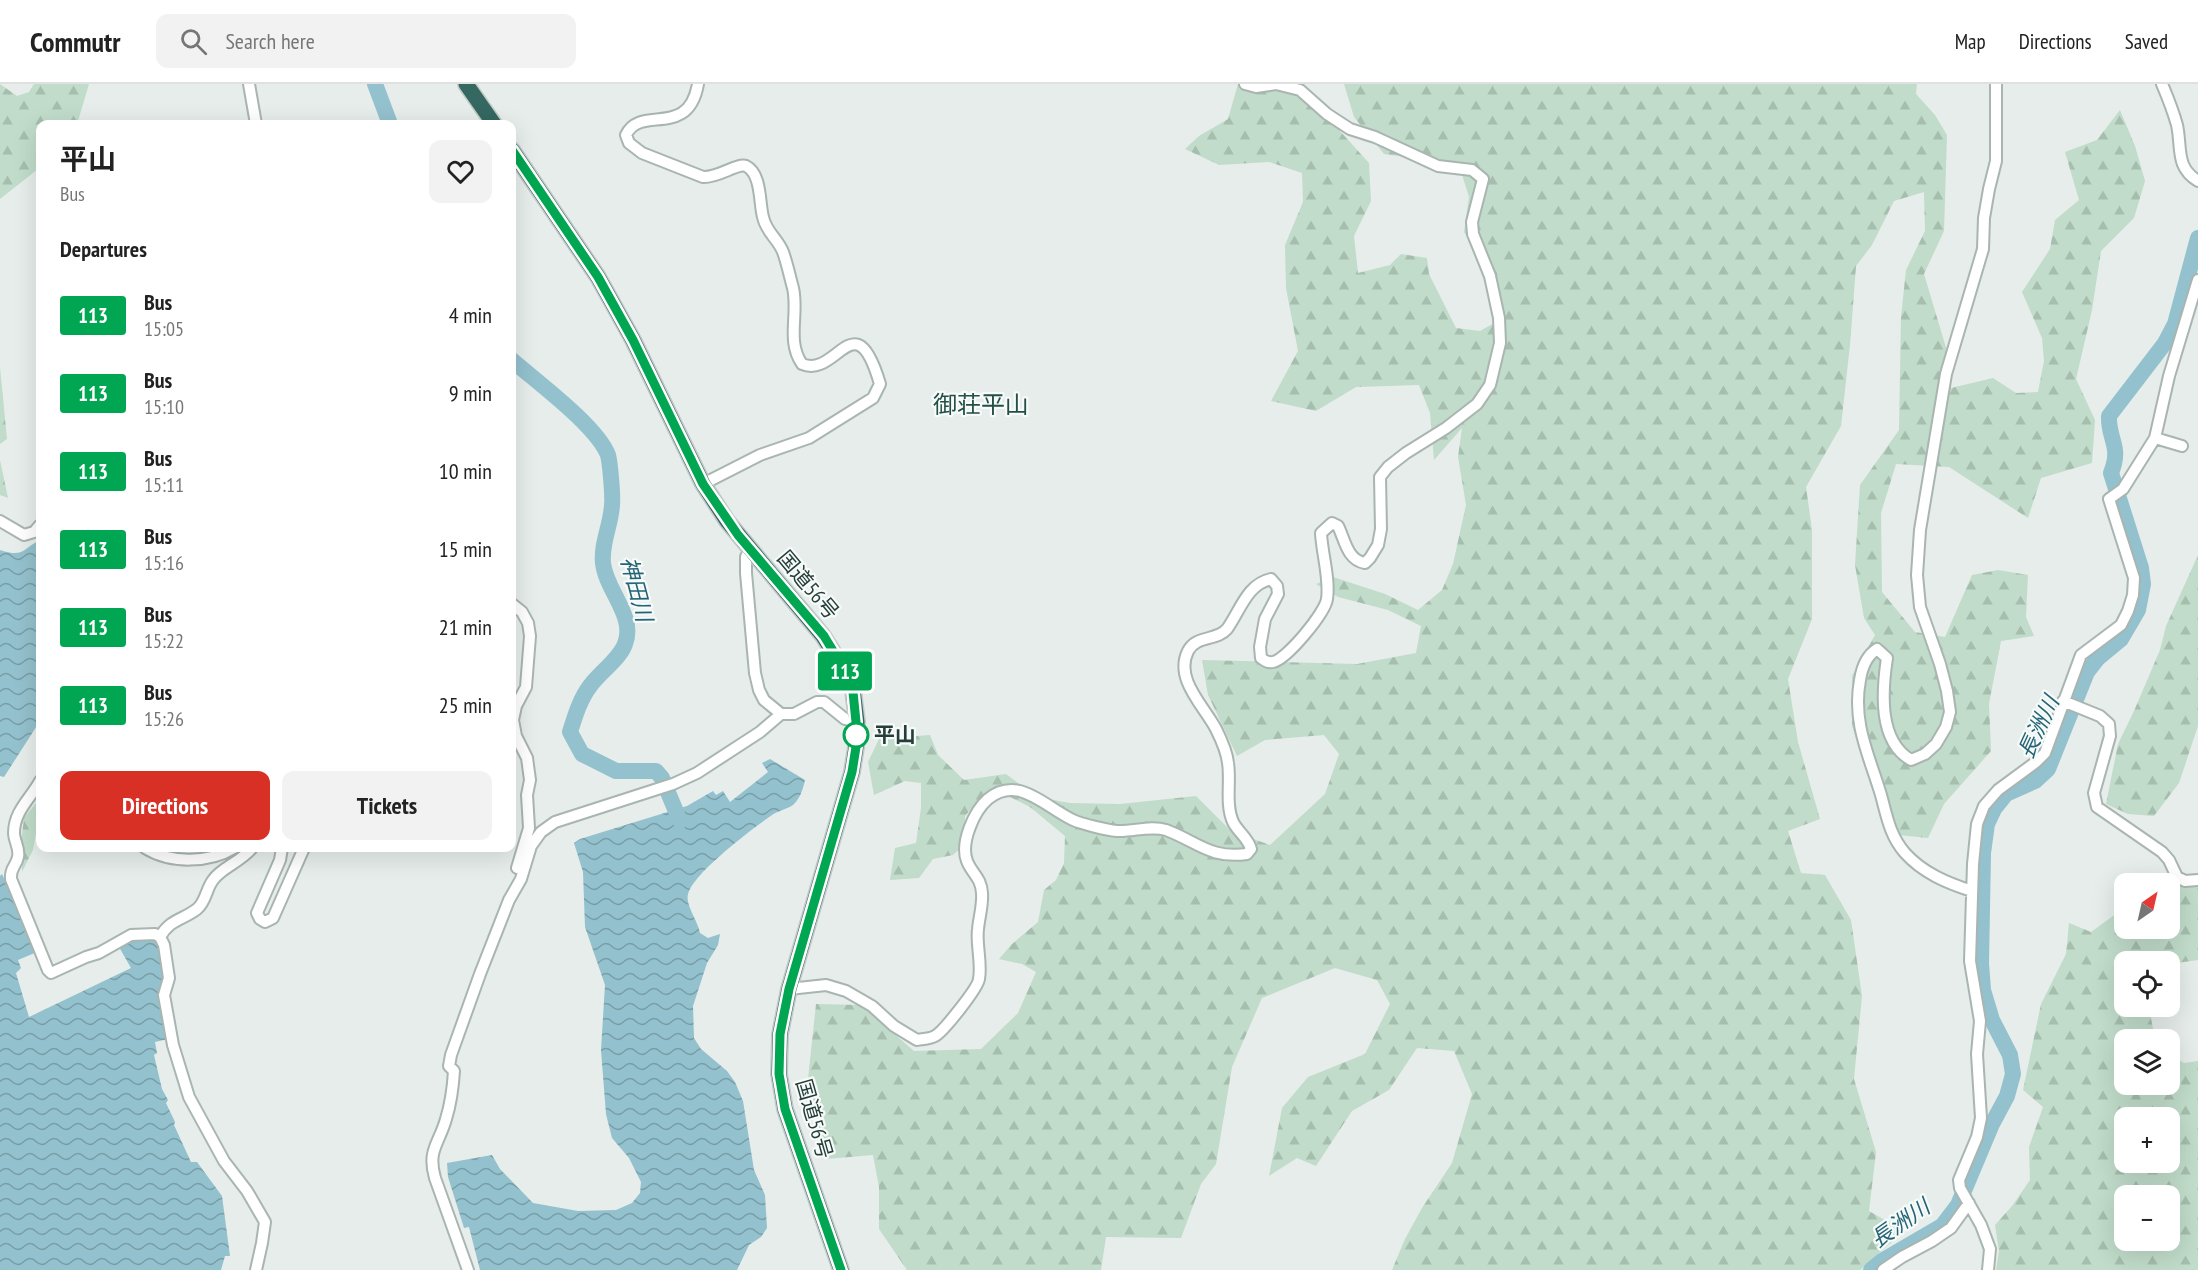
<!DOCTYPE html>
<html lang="en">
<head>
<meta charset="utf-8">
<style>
	body { margin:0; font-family:"PT Sans Narrow","Noto Sans JP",sans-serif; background:#f2f2f2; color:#222; height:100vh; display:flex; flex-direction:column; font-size:22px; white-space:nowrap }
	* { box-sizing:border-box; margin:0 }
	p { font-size:20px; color:#767676 }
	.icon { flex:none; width:33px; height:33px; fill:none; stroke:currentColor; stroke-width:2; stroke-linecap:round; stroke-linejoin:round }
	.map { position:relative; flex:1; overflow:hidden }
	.panel { position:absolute; left:36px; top:36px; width:480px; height:732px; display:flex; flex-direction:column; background:#fff; border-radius:12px; box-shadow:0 6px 24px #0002 }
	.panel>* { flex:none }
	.badge { padding:0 12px; border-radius:4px; font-size:21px; line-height:39px }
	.needle { width:39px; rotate:34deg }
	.fabs { position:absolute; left:2114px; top:789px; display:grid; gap:12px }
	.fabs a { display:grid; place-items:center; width:66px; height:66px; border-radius:12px; background:#fff; box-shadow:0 6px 24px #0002; font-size:30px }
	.map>.badge { position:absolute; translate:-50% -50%; box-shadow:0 0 0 3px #fff }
	h2 { padding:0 24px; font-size:22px; line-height:54px }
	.round { display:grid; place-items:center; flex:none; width:63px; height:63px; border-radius:12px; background:#f2f2f2 }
	.headline { display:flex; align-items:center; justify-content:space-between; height:102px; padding:0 24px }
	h1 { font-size:28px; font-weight:700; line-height:45px }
	.primary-button { display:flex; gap:12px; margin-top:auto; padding:12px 24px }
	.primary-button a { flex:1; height:69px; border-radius:12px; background:#d93025; color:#fff; font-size:24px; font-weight:700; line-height:69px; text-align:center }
	.primary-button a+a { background:#f2f2f2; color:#222 }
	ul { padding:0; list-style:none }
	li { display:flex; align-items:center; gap:18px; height:78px; padding:0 24px }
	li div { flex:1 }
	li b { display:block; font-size:22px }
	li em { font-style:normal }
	li .badge { min-width:66px; font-weight:700; text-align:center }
	header { display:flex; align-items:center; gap:36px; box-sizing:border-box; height:84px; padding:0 30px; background:#fff; border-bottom:2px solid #e0e0e0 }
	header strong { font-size:28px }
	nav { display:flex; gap:33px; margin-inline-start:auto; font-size:21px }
	.search { width:420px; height:54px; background:#f2f2f2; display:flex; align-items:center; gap:15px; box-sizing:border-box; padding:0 21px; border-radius:12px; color:#767676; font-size:22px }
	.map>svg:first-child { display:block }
</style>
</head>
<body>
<header>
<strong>Commutr</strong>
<div class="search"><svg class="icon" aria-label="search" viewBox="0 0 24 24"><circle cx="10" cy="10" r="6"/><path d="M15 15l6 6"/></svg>Search here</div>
<nav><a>Map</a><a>Directions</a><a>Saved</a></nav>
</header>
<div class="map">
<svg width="2198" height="1186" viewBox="0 0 2198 1186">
	<defs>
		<pattern id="forest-firs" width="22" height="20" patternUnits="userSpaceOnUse" patternTransform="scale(1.5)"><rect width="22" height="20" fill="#c1dcca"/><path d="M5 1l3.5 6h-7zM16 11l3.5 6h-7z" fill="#a6beae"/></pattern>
		<pattern id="water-waves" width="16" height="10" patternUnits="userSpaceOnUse" patternTransform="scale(1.5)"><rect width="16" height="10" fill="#93c1cd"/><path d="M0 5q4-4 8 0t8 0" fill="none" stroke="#789ea7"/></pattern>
	</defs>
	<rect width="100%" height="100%" fill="#e6edea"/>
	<!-- forest -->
	<path fill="url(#forest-firs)" fill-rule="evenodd" d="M0,0L17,12L29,8L34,0H89L78,37H57L54,40H40V78L38,85L0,115Z
		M1238,0H1267L1311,15L1369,79L1371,117L1354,152L1358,189L1390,181L1401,170L1427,174L1429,190L1456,244L1480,247L1505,233L1492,192L1464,148L1469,113L1459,81L1384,70L1354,33L1344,0H1917L1916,10L1935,31L1947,51L1944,147L1924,190L1947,267L1951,304L1993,294L2016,309L2038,308L2044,277L2042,254L2022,208L2050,165L2055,136L2079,116L2065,68L2097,56L2120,26L2135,62L2145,97L2134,134L2101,167L2092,226L2076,295L2095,336L2092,379L2041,394L2028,434L1949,383L1896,380L1881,429L1882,508L1915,548L1945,553L1972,491L1998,486L2028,491L2026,533L2034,552L2001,557L1989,620L1991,667L1944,720L1928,754L1899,751L1872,700L1852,642V592L1875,551L1864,534L1855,481L1860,401L1899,346L1901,233L1906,186L1925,147L1924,108L1894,117L1872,161L1856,182L1850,261L1841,342L1806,403L1812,446V535L1788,595L1798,658L1820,735L1788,747L1801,789L1825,791L1851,836L1862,912L1854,995L1876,1068L1869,1127L1904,1147L1860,1186H1392L1405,1155L1422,1124L1452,1079L1472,1010L1454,967L1417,964L1389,1006L1352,1027L1316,1082L1297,1074L1269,1092L1282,1024L1308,993L1365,970L1390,920L1377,896L1335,884L1262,914L1232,983L1216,1080L1201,1100L1181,1154L1106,1153L1101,1186H907L879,1145V1103L873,1071L826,1075L808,995L816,920L861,921L914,967L981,965L1018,929L1036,888L1022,880L999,875L1012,860L1038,838L1044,806L1056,796L1064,779L1065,752L1030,723L1008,712L981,714L965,732V760L953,771L933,775L919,794L890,796L895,764L916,759L921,724V699L905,697L874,711L868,678L879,655L930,651L938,671L964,696L1006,690L1037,713L1070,719L1120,720L1196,712L1231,747L1270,761L1325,710L1339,670L1324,651L1265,656L1237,672L1208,611L1202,576L1357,580L1416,569L1421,542L1388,526L1338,513L1316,500L1333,493L1385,510L1418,526L1442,506L1453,480L1466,421L1458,373L1462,344L1434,376L1430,329L1419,301L1356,303L1316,327L1271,317L1298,267L1286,204L1285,161L1303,118L1302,89L1269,78L1219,81L1185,65L1199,52L1228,35Z
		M0,283L7,355L0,360Z
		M0,376L8,414L0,411Z
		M2198,471V642L2179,699L2154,732L2128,730L2106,720L2118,660L2134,627L2160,566L2166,542Z
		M40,714V741L37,744L33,766L22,788L21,760L24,734Z
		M2169,802H2198V876L2177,879L2169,894V878H2124V922L2153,923L2150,929L2155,955L2124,956V1000H2169V970L2184,979L2198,977V1186H1996L1999,1167L1995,1141L2012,1122L2030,1096L2029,1063L2043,1023L2023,1006L2041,920L2066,870L2069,839L2091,848L2124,824V844H2169ZM2124,1034H2169V1078H2124ZM2124,1112H2169V1156H2124Z"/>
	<!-- water -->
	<path fill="url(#water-waves)" d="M40,456V637L4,693L0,692V466C24,474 22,465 40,456Z
		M770,675L805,696C803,705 800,715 793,721C787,725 778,727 772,731C753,744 693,789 688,810C685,821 698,837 700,849L708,854L720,850L718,861L707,879L693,922L694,954L701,965L727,987L735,998L743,1017L754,1086L765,1111L767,1144L761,1153L749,1161L737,1186H480L469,1143L464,1144L448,1093L447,1079L492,1071L500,1085L533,1119L578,1127L616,1126L632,1119L640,1109L641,1098L629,1074L612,1054L606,1030L601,966L605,901L585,843L583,788L574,759L580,755L687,722L713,707L716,711L723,707L730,718L768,688L762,679Z
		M2,790L37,868L18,876L21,884L16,889L29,933L131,884L119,863C131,856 144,849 158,858L164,888L168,955L155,958L157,969L154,971L162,1005L168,1016L166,1019L175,1038L174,1041L191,1078H197L222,1112L230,1172H225L221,1186H0V792Z"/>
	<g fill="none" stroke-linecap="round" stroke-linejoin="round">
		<!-- river -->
		<path stroke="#93c1cd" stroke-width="16" d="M375,0L390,40
			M512,276C537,298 597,342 608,371C610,378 613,412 612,421C611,441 601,459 603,479C606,507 636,532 625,560C619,576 600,588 590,602C580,615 575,632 570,648L582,670L616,687H656L662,694L680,737
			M1871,1186L1882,1177L1942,1142L1958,1121L1992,1040L2007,1012L2013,990L2010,971L1992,936L1983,906L1981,879L1983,769L1987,740L1994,725L2006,710L2035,697L2048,685L2087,588L2098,574L2121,555L2138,526L2143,500L2141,484L2111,389C2122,362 2108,356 2109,332L2165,259L2175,240L2198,154"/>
		<!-- minor casing -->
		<g stroke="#a9b5b1" stroke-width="14">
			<path id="minor" d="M249,0L256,40
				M698,0C688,56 640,20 626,51L629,59L642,69L703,93C718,94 737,79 746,82C762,90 759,119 763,133C766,148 778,155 783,168C787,179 790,193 793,204C799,230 786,257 802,280C837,295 855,215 880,300L873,314L809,354L760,371L703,400
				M2162,0C2168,14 2173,27 2177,41C2182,64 2175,83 2198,97
				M2155,354L2182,362
				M0,437L24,451L34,448L40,441
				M750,465L746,473V489L755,589L759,606L764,616L781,630H794L817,618H824L845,635L857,638
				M512,520L522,528L528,539L530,552L526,603L516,622L513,636L516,652L527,674L530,696L527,711L529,744L517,784
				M2063,617L2100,632L2109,640L2110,652L2094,709L2097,723L2162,768L2169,776L2177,793L2185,797L2198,796
				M40,697C31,714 14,727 14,749C14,757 20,764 18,773C16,783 10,783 11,795L48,886L51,889L86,873L99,869L131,851L155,850L160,853L164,861L169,894L164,911L173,961L189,1013L224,1077L247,1107L265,1138L262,1159L256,1186
				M145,764C171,780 209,779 234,764
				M282,764L280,776L257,829L260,835L265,838L273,834L304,764
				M1972,807C1947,799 1923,789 1905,769C1890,752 1887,733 1881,711C1869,671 1852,639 1860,596C1862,583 1866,572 1877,565L1887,574C1882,607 1878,657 1911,676L1925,670L1936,660L1946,643L1950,628L1947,607L1940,580L1920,523L1917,491L1920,446L1946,290L1983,165L1984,134L1989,105L1996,77V0
				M160,853C170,835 183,836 197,825C206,818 206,805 213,796C222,783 241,778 252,764
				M789,905L826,901L846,907L872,922L894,942L917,956C922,955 930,955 935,952C943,948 978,904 979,895C982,879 976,861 978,845C979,834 983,821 982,809C981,793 972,790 967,777C960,759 974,727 988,715C1018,690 1045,723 1073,736C1082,740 1106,746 1117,747C1133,748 1150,741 1166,746C1198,758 1210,775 1247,770L1251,765C1248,754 1238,748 1233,738C1225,720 1231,698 1228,679C1227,669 1221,655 1216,645C1204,622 1174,595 1188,567C1196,551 1217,557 1227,545C1240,527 1247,500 1271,495L1277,502L1278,510L1265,535L1260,563L1261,574C1265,577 1268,579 1273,578C1287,575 1325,529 1327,515C1330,494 1322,470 1321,449L1332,439L1338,442C1345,456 1347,476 1365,479L1370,474L1378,461L1381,445L1380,393L1388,383L1406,369L1446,344L1477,320L1490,301L1500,259L1499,234L1490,192L1473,150L1472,138L1483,95L1472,86L1438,82L1375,53L1350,45L1327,30L1300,6L1276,0L1256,3L1245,0
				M468,1186L435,1094C427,1066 439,1060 446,1035C451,1019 453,1003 454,987L449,982L451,971L480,890L509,816L521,795L531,762L541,748L555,738L673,700L697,689L760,648L781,630
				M1883,1186L1902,1173L1932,1157L1951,1144L1969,1119
				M1988,1186L1990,1165L1981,1141L1960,1104L1959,1096L1977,1053L1981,1034L1977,970L1980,937L1970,877L1973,780L1977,740L1984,722L1998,706L2036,678L2045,669L2081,571L2121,541L2128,527L2133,511L2134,494L2109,415L2123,405L2155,354L2169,292L2198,196"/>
		</g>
		<!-- highway casing -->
		<g stroke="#c2c9c8" stroke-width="18">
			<path id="highway" d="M466,0L494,40
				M512,66L598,193L633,256L703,400L727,437L823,552L852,598L857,638L856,663L852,688L789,905L780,950L779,990L785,1025L841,1186"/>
		</g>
		<!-- minor -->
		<use href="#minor" stroke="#fff" stroke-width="10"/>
		<!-- highway -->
		<use href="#highway" stroke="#346860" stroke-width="15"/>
	</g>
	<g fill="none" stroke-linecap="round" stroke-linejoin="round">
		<!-- line casing -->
		<g stroke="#fff" stroke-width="14">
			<path id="line" d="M512,66L598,193L633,256L703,400L738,451L824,552L852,598L856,638V663L852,688L789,905L780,950L779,990L785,1025L841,1186"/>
		</g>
		<!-- line -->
		<use href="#line" stroke="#00a651" stroke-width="9"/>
	</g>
	<!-- markers -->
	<circle fill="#fff" stroke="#00a651" stroke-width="3" cx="856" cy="651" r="12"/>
	<g text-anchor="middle" stroke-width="4.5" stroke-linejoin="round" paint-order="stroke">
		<!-- street labels -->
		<g font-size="21" fill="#263e39" stroke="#f6faf8">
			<text transform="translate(808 501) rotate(50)" y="7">国道56号</text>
			<text transform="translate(814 1035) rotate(74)" y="7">国道56号</text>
		</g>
		<!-- stop labels -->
		<g font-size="21" font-weight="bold" fill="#263e39" stroke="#f6faf8" text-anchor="start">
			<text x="874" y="658">平山</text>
		</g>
		<!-- water labels -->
		<g font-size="22" font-style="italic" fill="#246476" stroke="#f6faf8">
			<text transform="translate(637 505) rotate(75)" y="8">神田川</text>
			<text transform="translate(2038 643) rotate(-65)" y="8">長洲川</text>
			<text transform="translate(1900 1139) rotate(-35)" y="8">長洲川</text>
		</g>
		<!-- quarter labels -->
		<g font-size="24" fill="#234f46" stroke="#f6faf8">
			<text x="981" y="329">御荘平山</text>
		</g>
	</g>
</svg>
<div class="fabs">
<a><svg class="needle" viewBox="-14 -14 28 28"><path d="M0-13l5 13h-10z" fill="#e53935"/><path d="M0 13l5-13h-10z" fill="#767676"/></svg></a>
<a><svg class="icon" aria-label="locate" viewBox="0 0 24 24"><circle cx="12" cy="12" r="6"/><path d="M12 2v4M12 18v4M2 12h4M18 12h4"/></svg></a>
<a><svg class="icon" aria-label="layers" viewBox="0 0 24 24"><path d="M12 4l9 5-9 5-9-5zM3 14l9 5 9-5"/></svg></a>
<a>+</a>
<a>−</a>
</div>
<b class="badge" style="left:845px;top:587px;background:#00a651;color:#fff">113</b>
<section class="panel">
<div class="headline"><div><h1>平山</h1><p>Bus</p></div><a class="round"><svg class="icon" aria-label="heart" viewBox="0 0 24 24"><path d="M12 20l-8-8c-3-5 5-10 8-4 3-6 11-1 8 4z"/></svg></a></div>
<h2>Departures</h2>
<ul>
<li><span class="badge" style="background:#00a651;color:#fff">113</span><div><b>Bus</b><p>15:05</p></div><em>4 min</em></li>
<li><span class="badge" style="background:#00a651;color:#fff">113</span><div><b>Bus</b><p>15:10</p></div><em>9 min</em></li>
<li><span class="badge" style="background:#00a651;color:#fff">113</span><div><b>Bus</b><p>15:11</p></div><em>10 min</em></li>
<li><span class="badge" style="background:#00a651;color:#fff">113</span><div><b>Bus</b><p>15:16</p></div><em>15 min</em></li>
<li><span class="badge" style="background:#00a651;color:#fff">113</span><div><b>Bus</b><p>15:22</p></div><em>21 min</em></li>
<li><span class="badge" style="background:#00a651;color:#fff">113</span><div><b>Bus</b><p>15:26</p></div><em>25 min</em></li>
</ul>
<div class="primary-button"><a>Directions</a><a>Tickets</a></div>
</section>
</div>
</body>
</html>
